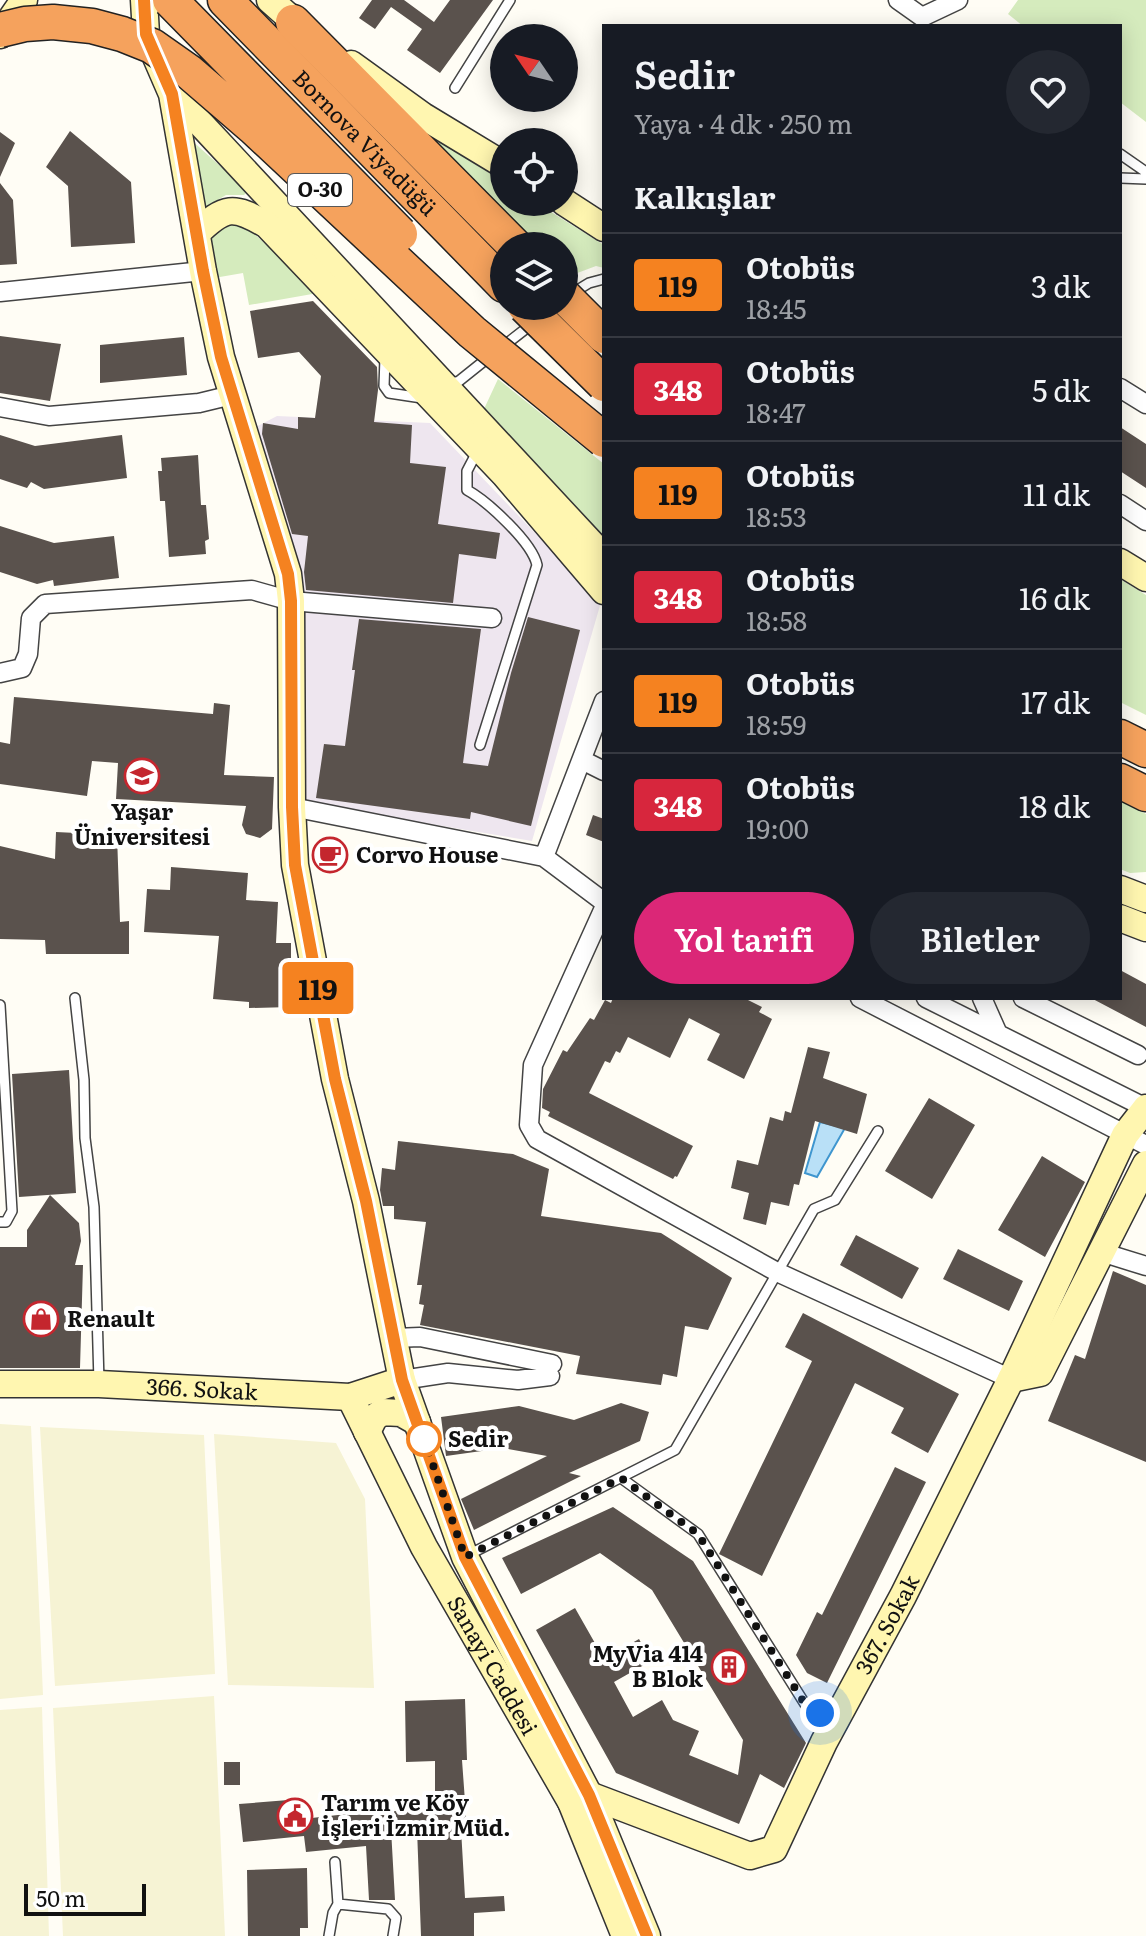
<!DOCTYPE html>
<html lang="tr">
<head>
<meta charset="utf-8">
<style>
	body { margin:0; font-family:Literata,serif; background:#242831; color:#f1f3f6; height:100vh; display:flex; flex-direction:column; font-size:30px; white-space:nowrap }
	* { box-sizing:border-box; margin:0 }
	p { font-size:26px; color:#9ea1a6 }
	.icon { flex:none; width:44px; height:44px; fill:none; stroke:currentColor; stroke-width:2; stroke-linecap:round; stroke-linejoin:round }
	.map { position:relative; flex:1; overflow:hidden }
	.drawer { position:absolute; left:602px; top:24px; width:520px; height:976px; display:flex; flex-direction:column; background:#171b24; border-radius:0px; box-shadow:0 4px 20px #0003 }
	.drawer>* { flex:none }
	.badge { padding:0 16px; border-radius:6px; font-size:28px; line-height:52px }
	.needle { width:52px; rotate:305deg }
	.controls { position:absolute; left:490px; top:24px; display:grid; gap:16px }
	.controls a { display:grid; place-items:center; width:88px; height:88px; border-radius:50%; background:#171b24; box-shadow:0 4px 20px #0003; font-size:40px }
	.scale { position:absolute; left:24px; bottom:20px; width:122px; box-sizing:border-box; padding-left:8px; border:4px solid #111; border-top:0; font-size:22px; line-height:28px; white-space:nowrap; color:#111; -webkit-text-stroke:6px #fff; paint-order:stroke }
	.you { position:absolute; width:40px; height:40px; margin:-20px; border:6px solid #fff; border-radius:50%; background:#1a73e8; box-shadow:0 0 0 12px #1a73e833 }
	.map>.badge { position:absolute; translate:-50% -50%; box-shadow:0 0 0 4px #fff }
	h2 { padding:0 32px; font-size:30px; line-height:72px }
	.round { display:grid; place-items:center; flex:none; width:84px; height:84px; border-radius:42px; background:#242831 }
	.head { display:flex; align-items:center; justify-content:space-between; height:136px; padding:0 32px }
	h1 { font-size:38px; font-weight:600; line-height:60px }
	.cta { display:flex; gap:16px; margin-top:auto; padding:16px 32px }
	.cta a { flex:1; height:92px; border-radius:48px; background:#db2777; color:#fff; font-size:32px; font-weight:600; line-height:92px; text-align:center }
	.cta a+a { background:#242831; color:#f1f3f6 }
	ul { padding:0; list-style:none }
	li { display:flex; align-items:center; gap:24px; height:104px; padding:0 32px; border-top:2px solid #363941 }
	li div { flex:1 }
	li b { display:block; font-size:30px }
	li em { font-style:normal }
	li .badge { min-width:88px; font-weight:700; text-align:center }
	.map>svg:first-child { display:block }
</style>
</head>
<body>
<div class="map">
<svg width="1146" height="1936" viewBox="0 0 1146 1936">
	<rect width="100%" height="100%" fill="#fffdf5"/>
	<!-- industrial -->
	<path fill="#eee6ef" d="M277,416L430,423L601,602L532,841L304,803L302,611L250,430Z"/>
	<!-- farmland -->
	<path fill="#f6f3d4" d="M0,1424L31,1426L43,1695L0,1699Z
		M40,1427L204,1435L215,1674L55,1686Z
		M214,1434L336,1443L365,1499L374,1688L228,1685Z
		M214,1696L225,1936H63L53,1708Z
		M42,1707L49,1936H0V1710Z"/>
	<!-- green -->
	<path fill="#d5ebbd" d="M1018,0H1146V122L1120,102V26H1023L1008,14Z
		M399,116L504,182V202H535L604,245V268L596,266L564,278V246H528Z
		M189,138L248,191L244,195H226L206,207Z
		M236,223L246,226L318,293L249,305L243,273L214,278L208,243C216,230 222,226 236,223Z
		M498,379L604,464V537L484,409Z
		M1120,579L1146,595V715L1120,702Z
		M1120,800L1146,814V872L1130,873L1120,869Z"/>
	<!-- water -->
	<path fill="#b9e0f7" stroke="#3f96cf" stroke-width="2" d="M820,1122L845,1128L817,1177L805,1173Z"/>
	<!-- building -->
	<path fill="#5a524d" d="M372,0H404L434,22L450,0H493L440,73L407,50L422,29L391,7L375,29L359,18Z
		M70,131L131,182L135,243L71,247L68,186L46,167Z
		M0,132L15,143L0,177Z
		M0,183L13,200L17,264L0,265Z
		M313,301L377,367L378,390L374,422L412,425L410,463L446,467L438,524L500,533L496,559L459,554L453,603L306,590L304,572L308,536L292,534L262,434L263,423L298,429V417L315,418L321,376L299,352L258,358L250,311Z
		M0,336L61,344L50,401L0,393Z
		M184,337L187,375L100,383V345Z
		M1120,427L1146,444V488L1120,471Z
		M0,435L35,446L122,435L127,478L44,489L31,482L27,488L0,479Z
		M198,455L201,505H206L209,539L205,541L206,554L169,557L165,501H160L158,471H162L161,458Z
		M0,526L54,543L114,536L119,578L54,586L53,580L37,584L0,572Z
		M528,617L580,630L531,826L471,812L470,819L316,798L324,744L345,746L355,670H352L359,619L481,629L463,763L488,766L511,673Z
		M14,697L213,714L214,703L230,705L224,775L274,777L272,829L260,838L246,834L242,825L246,806L116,799L118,763L92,761L87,796L0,784V742L10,744Z
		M593,815L604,819V842L586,835Z
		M56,832L117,835L120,922L129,921V954H46L45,940L0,939V846L55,859Z
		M171,867L248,873L246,900L278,902L276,943H291V1007L249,1008V1002L213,999L219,936L144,932L147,889L170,890Z
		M1120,970L1146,984V1027L1091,998H1120Z
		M613,998H744L762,1007L759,1012L772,1019L744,1079L707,1060L720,1034L689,1018L670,1058L628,1037L620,1053L616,1051L610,1063L605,1061L589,1093L693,1146L677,1177L675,1176L673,1179L548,1116L550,1112L542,1108L543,1089L563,1050L567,1052L590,1018L594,1020L605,1000L611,1003Z
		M808,1047L830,1052L823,1078L867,1094L857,1134L815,1121L799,1185L794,1184L789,1206L771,1202L766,1225L743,1219L749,1193L731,1188L737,1160L758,1165L770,1117L783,1121L785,1111L791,1113Z
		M69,1070L76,1193L19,1197L12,1074Z
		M929,1098L975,1125L932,1199L885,1171Z
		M398,1141L513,1154L549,1169L541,1216L661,1233L732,1278L708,1330L685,1326L677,1377L663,1374L661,1385L576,1374L580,1356L420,1325L424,1305L419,1304L422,1285H417L426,1222L394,1219V1206H383L380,1190L382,1168L395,1170Z
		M1042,1156L1085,1182L1045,1257L998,1230Z
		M50,1195L79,1223L81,1241L75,1265H83L80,1368H0V1247H27V1230Z
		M856,1235L919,1268L902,1299L840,1265Z
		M958,1249L1023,1281L1009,1311L943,1279Z
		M1113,1271L1146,1285V1462L1048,1421L1075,1355L1085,1359Z
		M803,1313L959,1394L928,1453L891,1433L904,1408L855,1383L762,1576L719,1554L812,1361L785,1347Z
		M621,1403L649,1412L640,1441L569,1473L581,1476L474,1530L461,1499L547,1456L503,1448L446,1456L441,1417L519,1406L574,1420Z
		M895,1467L926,1482L827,1683L807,1673L796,1655L817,1612L822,1615Z
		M613,1507L693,1561L806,1743L784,1788L760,1774L739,1824L616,1773L536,1630L575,1608L604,1659L639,1639L651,1661L614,1682L633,1717L662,1700L673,1720L699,1731L689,1755L738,1775L743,1740L652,1590L600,1553L521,1594L502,1558Z
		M465,1699L467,1760H462L467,1829H461L465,1898L504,1896L505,1911L474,1913V1936H421L417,1829H391L395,1900H369L366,1846L306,1852L304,1836L243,1842L239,1804L301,1799L303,1819L364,1812L435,1810V1761L406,1762L405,1701Z
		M224,1762H240V1785H224Z
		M307,1868L308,1928H300V1936H248L247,1870Z"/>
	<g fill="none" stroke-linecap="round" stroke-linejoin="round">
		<!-- lane casing -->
		<g stroke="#444" stroke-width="12">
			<path id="lane" d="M455,88L510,0
				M1120,154L1146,172
				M1120,178L1146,179
				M571,294L589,283L604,279
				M501,348L555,306
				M385,358L384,386L389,393L422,398
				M449,384L459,381L489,357
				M478,450L467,471V490C487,501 532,542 537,565L480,745
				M75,998L84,1080L85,1138L94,1207L99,1382
				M0,1005L12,1211L6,1222H0
				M621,1478L698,1534L805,1704L832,1720
				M468,1555L675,1450L814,1209L835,1200L878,1131
				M335,1862L338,1904
				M329,1936L333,1913L338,1904L388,1909L396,1918L393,1936"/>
		</g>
		<!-- street casing -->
		<g stroke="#444" stroke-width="21">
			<path id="street" d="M898,0L922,17L958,0
				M0,292L203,271
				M1120,388L1146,404
				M0,407L49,416L199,403L232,395
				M1120,504L1146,521
				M0,673L22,668L28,654L31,618L45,604L252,590L291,601L492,618
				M582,760L604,771
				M292,807L544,857L604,902
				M544,857L604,701
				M604,908L533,1065L529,1125L537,1139L777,1272L1011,1379
				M860,998L1146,1145
				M926,998L1146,1108
				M982,998L998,1034
				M1023,998L1138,1055
				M1101,1252L1146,1266
				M394,1338L420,1337L552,1364
				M402,1380L448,1373L518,1380L550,1376"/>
		</g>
		<!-- secondary casing -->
		<g stroke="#333" stroke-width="29">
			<g id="secondary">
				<path d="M144,0L146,34L172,94L203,271L221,357L288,574L291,601L292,807L295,865L335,1079L366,1201L402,1380L465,1557L589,1795L647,1936"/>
				<path d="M270,0L306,32"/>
				<path d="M0,35L24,0"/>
				<path d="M351,64L423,116L504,165"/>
				<path d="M173,94L604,557"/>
				<path d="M564,202L604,228"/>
				<path d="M197,233C225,206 233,205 267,225L505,475L604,591"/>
				<path d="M1120,562L1146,578"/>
				<path d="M1120,889L1146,899"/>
				<path d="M1120,918L1146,928"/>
				<path d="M1011,1379L1040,1373L1146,1164"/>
				<path id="s1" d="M0,1384H99L350,1397L402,1380"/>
				<path id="s2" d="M350,1397L424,1547L571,1802L625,1936"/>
				<path d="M367,1432L374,1418L382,1412L401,1413L417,1422"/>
				<path id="s3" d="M571,1802L589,1795L750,1856L774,1849L824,1742L903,1596L1011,1379L1125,1135L1146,1108"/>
			</g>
		</g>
		<!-- highway casing -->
		<g stroke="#222" stroke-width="37">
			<g id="highway">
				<path id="s4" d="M225,0L504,285"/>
				<path d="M293,22L515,246"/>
				<path d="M1120,737L1146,750"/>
				<path d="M1120,781L1146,794"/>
			</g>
		</g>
		<!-- lane -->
		<use href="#lane" stroke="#fff" stroke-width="9"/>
		<!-- street -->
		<use href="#street" stroke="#fff" stroke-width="18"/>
		<!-- secondary -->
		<use href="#secondary" stroke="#fff6b0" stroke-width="26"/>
		<!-- highway -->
		<use href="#highway" stroke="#f5a25d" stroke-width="34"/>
		<!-- highway-bridge casing -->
		<g stroke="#222" stroke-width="37" stroke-linecap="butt">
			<path id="highway-bridge" d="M170,0L400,234
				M0,30L25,24L53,22L92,26L122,34L152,46L189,72L254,128L472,332L604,440
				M564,296L604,336
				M525,306L604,384"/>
		</g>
		<!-- highway-bridge -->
		<use href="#highway-bridge" stroke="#f5a25d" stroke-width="34"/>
	</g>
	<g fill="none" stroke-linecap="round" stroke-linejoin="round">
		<!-- line casing -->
		<g stroke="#fff" stroke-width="18">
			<path id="line" d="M144,0L146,34L172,94L203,271L221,357L288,574L291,601L292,807L295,865L335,1079L366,1201L402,1380L465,1557L589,1795L647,1936"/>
		</g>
		<!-- line -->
		<use href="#line" stroke="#f58220" stroke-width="12"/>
		<!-- walk -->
		<path stroke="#111" stroke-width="8" stroke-dasharray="0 14.4" d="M424,1439L465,1557L621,1478L698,1534L805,1704L820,1713"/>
	</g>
	<!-- icons -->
	<defs>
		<g id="university-ring" transform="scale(1.8)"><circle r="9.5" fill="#fff" stroke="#c4262e" stroke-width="1.5"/><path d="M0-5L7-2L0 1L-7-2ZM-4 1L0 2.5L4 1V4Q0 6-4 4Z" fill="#c4262e"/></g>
		<g id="cafe-ring" transform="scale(1.8)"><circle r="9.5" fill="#fff" stroke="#c4262e" stroke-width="1.5"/><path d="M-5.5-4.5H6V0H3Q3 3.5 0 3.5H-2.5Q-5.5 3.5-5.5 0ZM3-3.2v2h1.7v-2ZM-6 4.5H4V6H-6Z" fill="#c4262e"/></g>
		<g id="shop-ring" transform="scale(1.8)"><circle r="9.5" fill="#fff" stroke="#c4262e" stroke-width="1.5"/><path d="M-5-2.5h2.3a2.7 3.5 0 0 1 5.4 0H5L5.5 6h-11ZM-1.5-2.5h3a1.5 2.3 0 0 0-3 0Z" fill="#c4262e"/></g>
		<g id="building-ring" transform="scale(1.8)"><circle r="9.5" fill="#fff" stroke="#c4262e" stroke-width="1.5"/><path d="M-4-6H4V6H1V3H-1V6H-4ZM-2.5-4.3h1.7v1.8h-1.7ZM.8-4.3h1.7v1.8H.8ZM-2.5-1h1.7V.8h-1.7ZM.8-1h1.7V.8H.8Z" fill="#c4262e"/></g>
		<g id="civic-ring" transform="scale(1.8)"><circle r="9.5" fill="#fff" stroke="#c4262e" stroke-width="1.5"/><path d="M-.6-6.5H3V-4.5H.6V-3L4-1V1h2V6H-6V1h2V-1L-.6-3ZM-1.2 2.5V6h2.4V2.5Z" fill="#c4262e"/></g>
	</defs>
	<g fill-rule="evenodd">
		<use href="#university-ring" x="142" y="776"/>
		<use href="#cafe-ring" x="330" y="855"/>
		<use href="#shop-ring" x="41" y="1319"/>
		<use href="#building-ring" x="729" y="1667"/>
		<use href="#civic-ring" x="295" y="1816"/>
	</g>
	<!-- markers -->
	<circle fill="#fff" stroke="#f58220" stroke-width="4" cx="424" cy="1439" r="16"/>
	<g text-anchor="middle" stroke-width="8" stroke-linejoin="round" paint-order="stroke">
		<!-- shield labels -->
		<rect fill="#fff" stroke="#585858" stroke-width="2" x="288" y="174" width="64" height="32" rx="6"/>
		<g font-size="20" font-weight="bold" fill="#111">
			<text x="320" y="197">O-30</text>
		</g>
		<!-- street labels -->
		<g font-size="22" fill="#111" stroke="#fff">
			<text dy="8" stroke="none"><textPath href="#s4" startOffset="200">Bornova Viyadüğü</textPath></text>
			<text dy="8" stroke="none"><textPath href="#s1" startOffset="202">366. Sokak</textPath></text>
			<text dy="8" stroke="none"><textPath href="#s3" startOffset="468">367. Sokak</textPath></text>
			<text dy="8" stroke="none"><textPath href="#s2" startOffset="304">Sanayi Caddesi</textPath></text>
		</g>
		<!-- poi labels -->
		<g font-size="22" font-weight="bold" fill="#111" stroke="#fff" text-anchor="start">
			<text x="142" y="820" text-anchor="middle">Yaşar<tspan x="142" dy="25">Üniversitesi</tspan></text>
			<text x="356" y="863">Corvo House</text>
			<text x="67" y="1327">Renault</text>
			<text x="703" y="1662" text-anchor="end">MyVia 414<tspan x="703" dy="25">B Blok</tspan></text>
			<text x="321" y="1811">Tarım ve Köy<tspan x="321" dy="25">İşleri İzmir Müd.</tspan></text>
		</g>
		<!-- stop labels -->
		<g font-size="22" font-weight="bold" fill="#111" stroke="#fff" text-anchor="start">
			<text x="448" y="1447">Sedir</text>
		</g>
	</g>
</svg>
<div class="controls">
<a><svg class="needle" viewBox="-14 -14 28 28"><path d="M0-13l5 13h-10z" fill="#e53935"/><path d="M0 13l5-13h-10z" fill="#9ea1a6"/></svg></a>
<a><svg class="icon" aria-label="locate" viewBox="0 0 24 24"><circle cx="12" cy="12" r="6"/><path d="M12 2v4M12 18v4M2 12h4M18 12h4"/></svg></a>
<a><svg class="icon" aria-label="layers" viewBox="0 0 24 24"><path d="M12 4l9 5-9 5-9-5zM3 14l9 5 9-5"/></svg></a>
</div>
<div class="scale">50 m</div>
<div class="you" style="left:820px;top:1713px"></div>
<b class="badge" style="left:318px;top:988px;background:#f58220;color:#111">119</b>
<section class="drawer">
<div class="head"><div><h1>Sedir</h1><p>Yaya · 4 dk · 250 m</p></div><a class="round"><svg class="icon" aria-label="heart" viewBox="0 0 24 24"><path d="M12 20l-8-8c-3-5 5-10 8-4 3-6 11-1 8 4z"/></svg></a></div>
<h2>Kalkışlar</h2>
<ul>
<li><span class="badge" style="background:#f58220;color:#111">119</span><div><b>Otobüs</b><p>18:45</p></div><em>3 dk</em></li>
<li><span class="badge" style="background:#d7263d;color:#fff">348</span><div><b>Otobüs</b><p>18:47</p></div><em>5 dk</em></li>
<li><span class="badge" style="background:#f58220;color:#111">119</span><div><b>Otobüs</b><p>18:53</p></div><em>11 dk</em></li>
<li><span class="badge" style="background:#d7263d;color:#fff">348</span><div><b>Otobüs</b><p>18:58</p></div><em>16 dk</em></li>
<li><span class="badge" style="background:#f58220;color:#111">119</span><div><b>Otobüs</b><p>18:59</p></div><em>17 dk</em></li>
<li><span class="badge" style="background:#d7263d;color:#fff">348</span><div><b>Otobüs</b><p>19:00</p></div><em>18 dk</em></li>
</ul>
<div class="cta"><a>Yol tarifi</a><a>Biletler</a></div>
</section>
</div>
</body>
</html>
